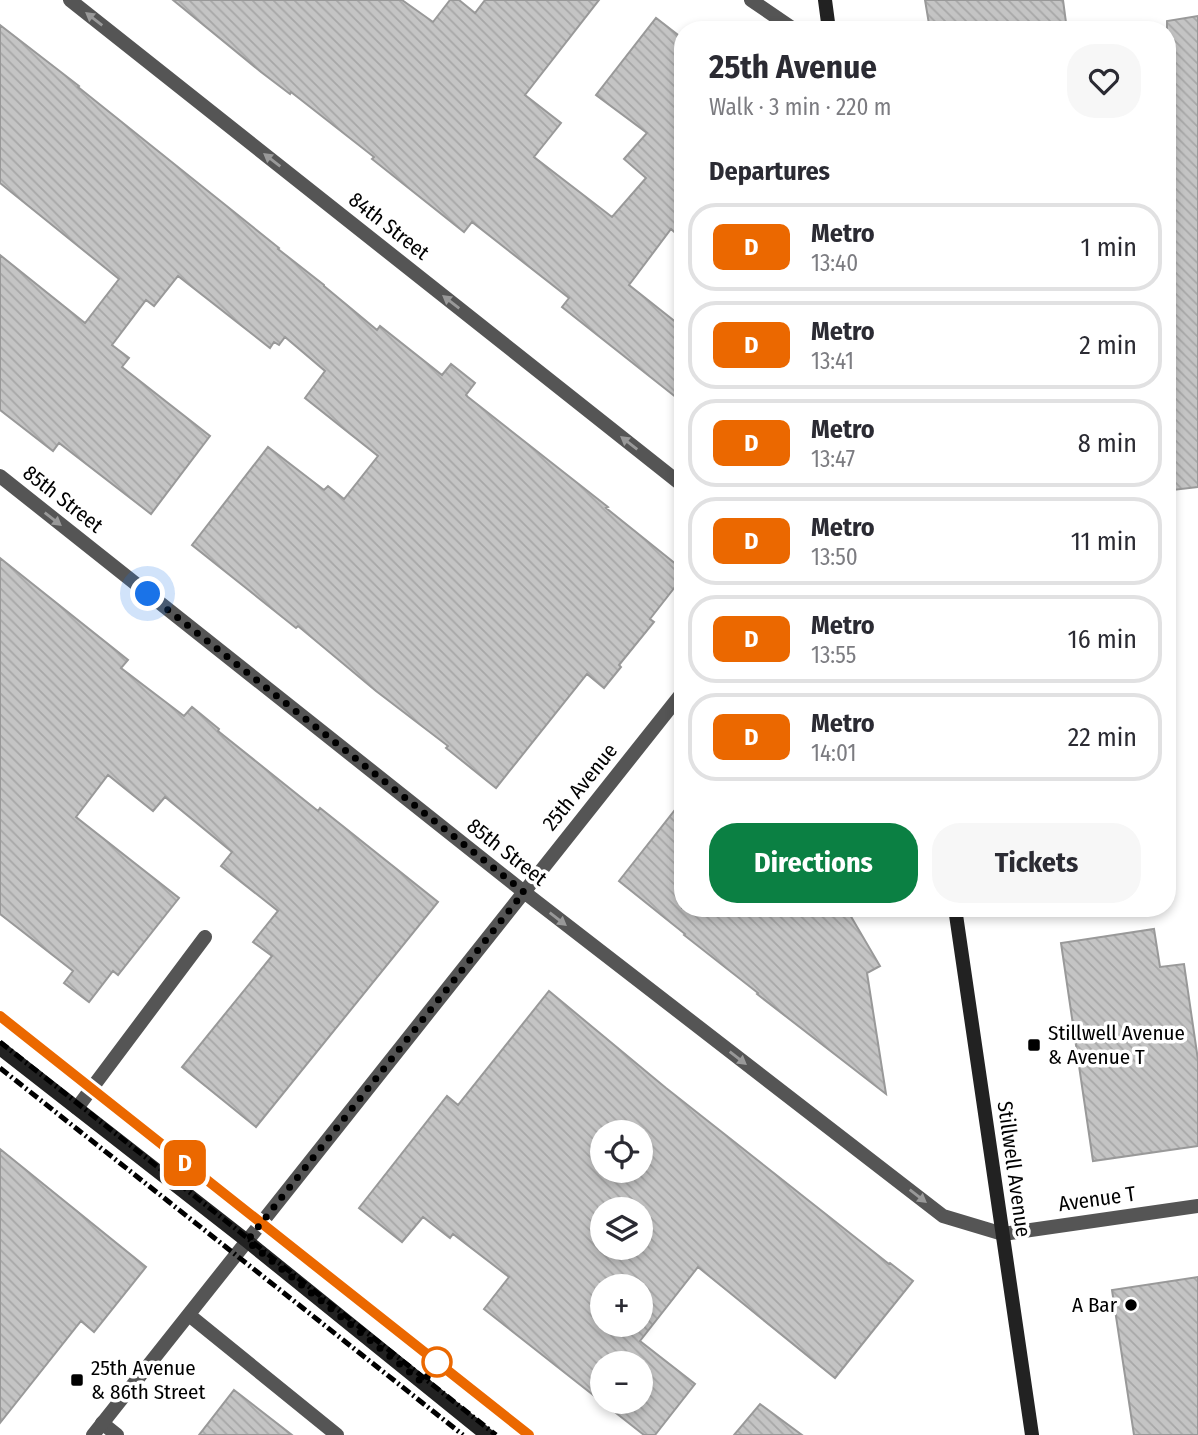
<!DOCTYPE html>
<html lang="en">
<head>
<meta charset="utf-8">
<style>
	body { margin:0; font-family:"Fira Sans Condensed",sans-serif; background:#f7f7f7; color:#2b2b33; height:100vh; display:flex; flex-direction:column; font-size:26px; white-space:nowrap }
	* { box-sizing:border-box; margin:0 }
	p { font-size:23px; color:#7c7c81 }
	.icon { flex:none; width:38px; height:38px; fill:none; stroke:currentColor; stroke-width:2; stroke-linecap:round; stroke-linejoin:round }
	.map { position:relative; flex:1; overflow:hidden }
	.panel { position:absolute; left:674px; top:21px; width:502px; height:896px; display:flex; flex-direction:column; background:#fff; border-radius:28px; box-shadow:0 4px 10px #0003 }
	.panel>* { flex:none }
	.badge { padding:0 14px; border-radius:10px; font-size:24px; line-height:46px }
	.fabs { position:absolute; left:590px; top:1120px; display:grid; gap:14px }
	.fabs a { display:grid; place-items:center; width:63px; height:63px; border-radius:50%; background:#fff; box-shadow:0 4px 10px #0003; font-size:35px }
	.you { position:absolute; width:35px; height:35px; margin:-18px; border:5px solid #fff; border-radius:50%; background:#1a73e8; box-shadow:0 0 0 10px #1a73e833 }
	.map>.badge { position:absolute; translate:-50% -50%; box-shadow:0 0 0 4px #fff }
	h2 { padding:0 35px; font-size:26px; line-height:63px }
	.round { display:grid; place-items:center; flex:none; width:74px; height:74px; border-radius:28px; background:#f7f7f7 }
	.headline { display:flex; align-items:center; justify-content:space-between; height:119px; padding:0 35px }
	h1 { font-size:33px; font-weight:700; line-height:52px }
	.primary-button { display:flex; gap:14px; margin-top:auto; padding:14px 35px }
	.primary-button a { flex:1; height:80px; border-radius:28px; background:#0b8043; color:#fff; font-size:28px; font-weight:700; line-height:80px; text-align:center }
	.primary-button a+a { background:#f7f7f7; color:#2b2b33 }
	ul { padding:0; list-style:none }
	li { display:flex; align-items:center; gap:21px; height:88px; margin:0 14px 10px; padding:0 21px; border:4px solid #e1e1e2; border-radius:28px }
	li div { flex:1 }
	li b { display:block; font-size:26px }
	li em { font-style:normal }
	li .badge { min-width:77px; font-weight:700; text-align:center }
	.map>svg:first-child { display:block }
</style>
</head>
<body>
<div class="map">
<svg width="1198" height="1435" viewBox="0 0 1198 1435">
	<defs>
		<pattern id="building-back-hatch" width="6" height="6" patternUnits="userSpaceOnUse" patternTransform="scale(1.75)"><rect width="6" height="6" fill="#c4c4c4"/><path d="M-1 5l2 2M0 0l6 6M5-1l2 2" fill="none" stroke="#a7a7a7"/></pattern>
	</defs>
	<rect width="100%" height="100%" fill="#fff"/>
	<!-- building -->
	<path fill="url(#building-back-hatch)" stroke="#999" stroke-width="2" fill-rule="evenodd" d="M173,0H402L433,22L450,0H459L475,13L485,0H599L525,95L561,123L534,157L612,217L646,178L624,159L647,133L596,95L656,18L682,38V239L671,229L629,285L682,327V402L562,307L569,298L472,222L464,232L372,159L374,157L291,92L290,94L261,72Z
		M925,0H1063L1067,30H930Z
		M1198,16V487L1173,490L1167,452V21Z
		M0,25L79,86L78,87L279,248L278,249L324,285V286L377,330L380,326L442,375L451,364L475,383L466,395L468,397L608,507L606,508L682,569V578L650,619L654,622L619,665L621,667L604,688L587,674L496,788L446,748L448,746L376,691L298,626L296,628L192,545L268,447L324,490L328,486L344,499L378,456L305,398L325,371L285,337L279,345L274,342L270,348L178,276L154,306L146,300L112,345L129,358L122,367L210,436L151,514L59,443L53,451L0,410V255L85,323L119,279L0,183Z
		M0,558L128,660L121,668L184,716L192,707L219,729L218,731L318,811L320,808L438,902L256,1127L182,1067L272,956L253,942L278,911L221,866L232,852L165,797L153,811L108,775L76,817L179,898L118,975L113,971L89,1002L64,983L73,971L0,914Z
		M682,801V908H846L880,966L867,973L886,1094L757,994L758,993L684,935L685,934L619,881Z
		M1154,929L1160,967L1184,964L1198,1060V1146L1093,1161L1061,943Z
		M549,991L666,1088L889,1264L890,1263L913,1281L835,1378L698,1267L640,1341L695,1384L655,1435H644L484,1309L509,1277L453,1234L450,1238L423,1217L402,1242L359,1208L447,1096L458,1105ZM602,1132H640V1171H602ZM602,1209H640V1248H602ZM602,1286H640V1325H602ZM602,1363H640V1402H602Z
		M0,1149L146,1267L94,1332L81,1321L0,1423Z
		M1198,1277V1435H1134L1112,1290Z
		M234,1390L292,1435H199Z
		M760,1404L802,1435H734Z"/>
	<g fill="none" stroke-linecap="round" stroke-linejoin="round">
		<!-- lane -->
		<path stroke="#555" stroke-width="14" d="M77,1108L205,937
			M189,1315L337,1435
			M102,1423L117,1435"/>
		<!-- street -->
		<path stroke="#555" stroke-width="14" d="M70,0L682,485
			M751,0L795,30
			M0,476L524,892L943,1216L1003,1234L1198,1206
			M93,1435L682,693"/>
		<!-- secondary -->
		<path stroke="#222" stroke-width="14" d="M825,0L829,30
			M955,908L1032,1435
			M0,1048L247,1241L487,1435"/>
		<!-- rail -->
		<path stroke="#000" stroke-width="5" stroke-dasharray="10 3.5 2 3.5" stroke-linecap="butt" d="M0,1016L529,1435
			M0,1042L496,1435
			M0,1068L463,1435"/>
	</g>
	<!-- one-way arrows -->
	<defs><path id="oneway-solid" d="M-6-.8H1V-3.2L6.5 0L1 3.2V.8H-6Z" transform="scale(1.75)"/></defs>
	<g fill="#999">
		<use href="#oneway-solid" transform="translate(94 19) rotate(-142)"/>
		<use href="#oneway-solid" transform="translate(272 160) rotate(-142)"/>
		<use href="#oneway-solid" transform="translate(451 302) rotate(-142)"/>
		<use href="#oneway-solid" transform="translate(629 443) rotate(-142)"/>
		<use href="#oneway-solid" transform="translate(53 519) rotate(38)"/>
		<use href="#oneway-solid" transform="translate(558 919) rotate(38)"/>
		<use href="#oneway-solid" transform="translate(738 1058) rotate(38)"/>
		<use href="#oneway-solid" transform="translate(918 1196) rotate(38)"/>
	</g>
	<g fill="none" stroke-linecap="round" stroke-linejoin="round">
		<!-- line casing -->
		<g stroke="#fff" stroke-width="16">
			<path id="line" d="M0,1016L529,1435"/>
		</g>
		<!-- line -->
		<use href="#line" stroke="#eb6800" stroke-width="10"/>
		<!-- walk -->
		<path stroke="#000" stroke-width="7" stroke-dasharray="0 12.6" d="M148,594L524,892L247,1241L423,1383L437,1362"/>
	</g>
	<!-- markers -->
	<g fill="#000" stroke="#fff" stroke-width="2.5">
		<rect x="1027" y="1038" width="14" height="14" rx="3.5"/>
		<circle cx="1131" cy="1305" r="7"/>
		<rect x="70" y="1373" width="14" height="14" rx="3.5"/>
	</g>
	<circle fill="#fff" stroke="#eb6800" stroke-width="3.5" cx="437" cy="1362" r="14"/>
	<g text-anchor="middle" stroke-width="7" stroke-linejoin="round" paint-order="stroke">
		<!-- street labels -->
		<g font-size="21" fill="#000" stroke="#fff">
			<text transform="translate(389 226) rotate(38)" y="7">84th Street</text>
			<text transform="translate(63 499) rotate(38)" y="7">85th Street</text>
			<text transform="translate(580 787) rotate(-51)" y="7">25th Avenue</text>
			<text transform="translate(507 852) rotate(38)" y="7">85th Street</text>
			<text transform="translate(1014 1169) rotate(82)" y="7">Stillwell Avenue</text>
			<text transform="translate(1097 1199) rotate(-8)" y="7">Avenue T</text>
		</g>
		<!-- poi labels -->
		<g font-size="21" fill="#000" stroke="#fff" text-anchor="start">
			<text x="1048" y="1040">Stillwell Avenue<tspan x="1048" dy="24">&amp; Avenue T</tspan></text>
			<text x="1117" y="1312" text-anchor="end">A Bar</text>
			<text x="91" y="1375">25th Avenue<tspan x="91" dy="24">&amp; 86th Street</tspan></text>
		</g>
	</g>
</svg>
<div class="fabs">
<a><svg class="icon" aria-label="locate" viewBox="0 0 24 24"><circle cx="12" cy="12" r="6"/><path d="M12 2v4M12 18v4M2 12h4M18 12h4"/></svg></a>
<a><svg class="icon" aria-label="layers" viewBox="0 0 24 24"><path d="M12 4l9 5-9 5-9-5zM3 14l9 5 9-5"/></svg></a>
<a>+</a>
<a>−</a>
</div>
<div class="you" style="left:148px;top:594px"></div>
<b class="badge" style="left:185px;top:1163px;background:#eb6800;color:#fff">D</b>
<section class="panel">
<div class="headline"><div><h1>25th Avenue</h1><p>Walk · 3 min · 220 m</p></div><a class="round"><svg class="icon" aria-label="heart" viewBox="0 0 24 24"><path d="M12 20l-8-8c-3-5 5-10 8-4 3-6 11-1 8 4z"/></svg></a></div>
<h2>Departures</h2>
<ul>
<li><span class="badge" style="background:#eb6800;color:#fff">D</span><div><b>Metro</b><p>13:40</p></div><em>1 min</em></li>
<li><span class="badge" style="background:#eb6800;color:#fff">D</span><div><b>Metro</b><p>13:41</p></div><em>2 min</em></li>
<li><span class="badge" style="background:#eb6800;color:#fff">D</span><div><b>Metro</b><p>13:47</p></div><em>8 min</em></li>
<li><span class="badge" style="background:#eb6800;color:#fff">D</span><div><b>Metro</b><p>13:50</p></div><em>11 min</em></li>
<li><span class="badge" style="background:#eb6800;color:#fff">D</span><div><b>Metro</b><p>13:55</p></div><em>16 min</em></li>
<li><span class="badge" style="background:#eb6800;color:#fff">D</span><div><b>Metro</b><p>14:01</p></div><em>22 min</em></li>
</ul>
<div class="primary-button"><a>Directions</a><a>Tickets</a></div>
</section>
</div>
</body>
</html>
